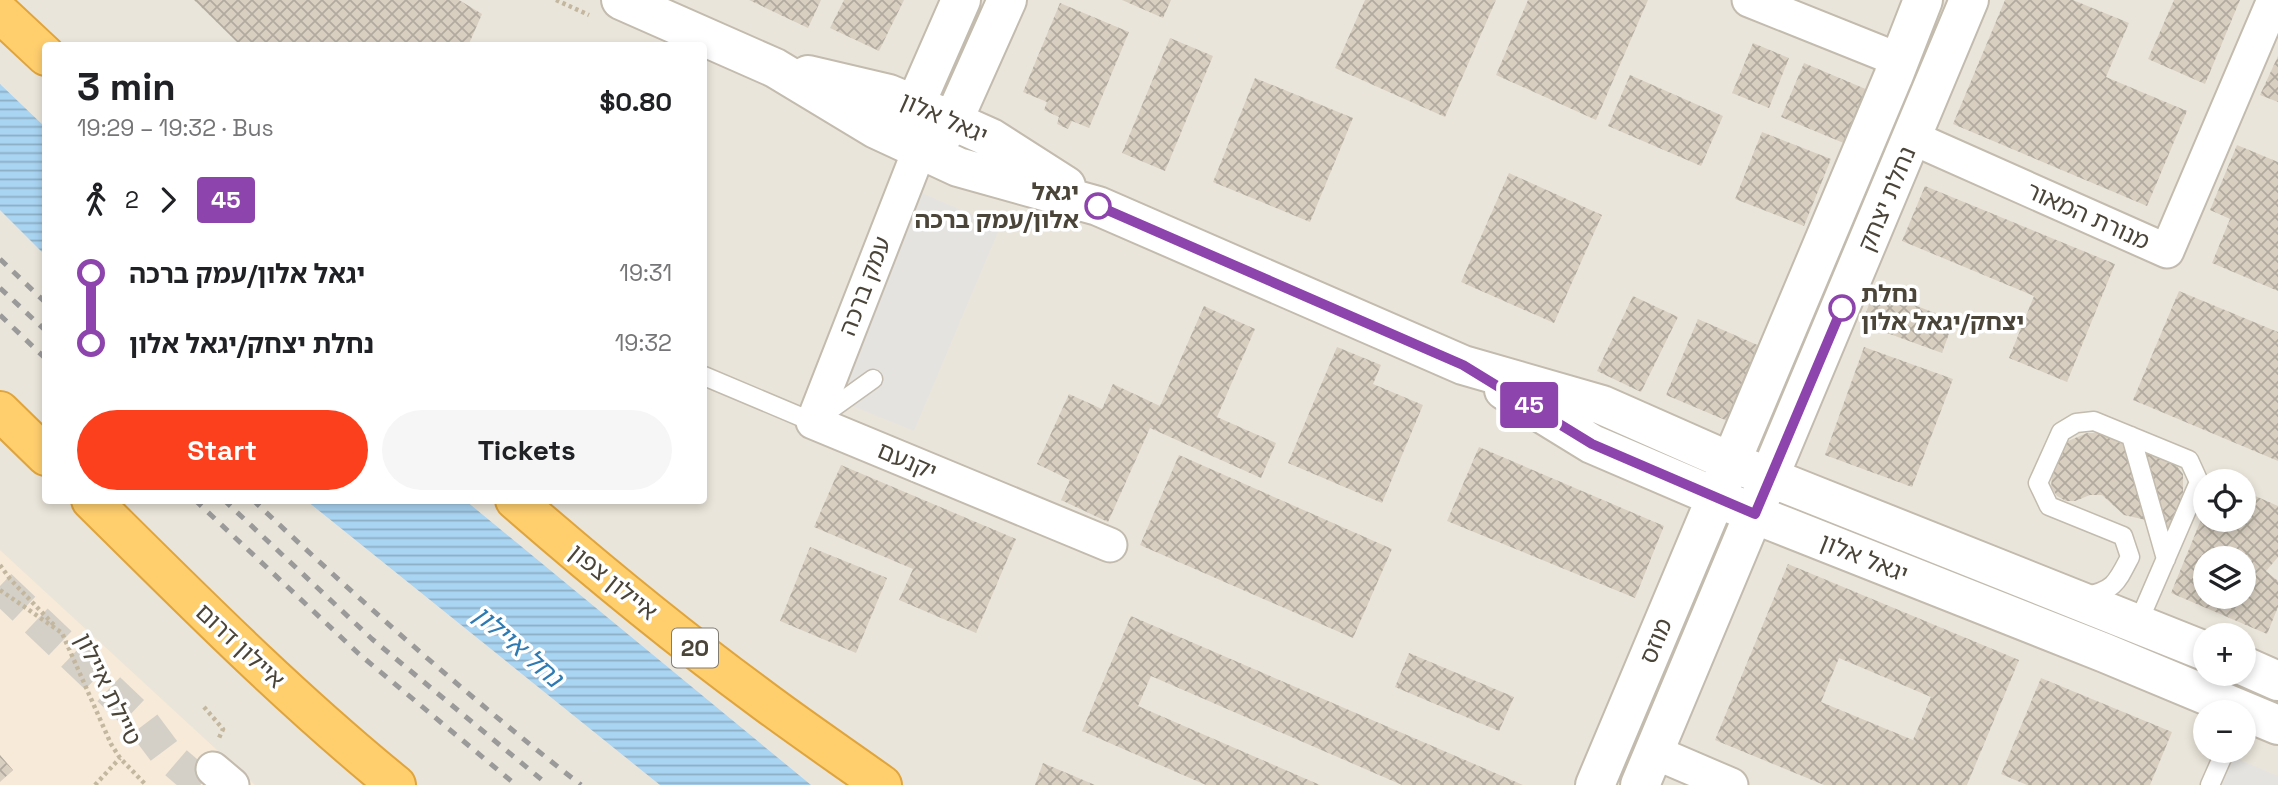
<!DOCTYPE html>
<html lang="en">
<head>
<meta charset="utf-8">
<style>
	body { margin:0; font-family:"Space Grotesk","Noto Sans Hebrew",sans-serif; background:#f6f6f6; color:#202124; height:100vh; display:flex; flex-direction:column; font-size:26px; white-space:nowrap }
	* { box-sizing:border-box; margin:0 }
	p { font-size:23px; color:#757577 }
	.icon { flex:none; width:38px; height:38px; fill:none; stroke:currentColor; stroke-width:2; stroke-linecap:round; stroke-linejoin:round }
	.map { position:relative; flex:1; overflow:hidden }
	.side { position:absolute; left:42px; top:42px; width:665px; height:462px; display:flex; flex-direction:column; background:#fff; border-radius:7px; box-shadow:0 4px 10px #0003 }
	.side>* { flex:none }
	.badge { padding:0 14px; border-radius:5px; font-size:24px; line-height:46px }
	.controls { position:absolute; left:2193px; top:469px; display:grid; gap:14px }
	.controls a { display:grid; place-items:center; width:63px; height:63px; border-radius:50%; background:#fff; box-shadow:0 4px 10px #0003; font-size:35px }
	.map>.badge { position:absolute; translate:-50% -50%; box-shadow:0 0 0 4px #fff }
	.legs { display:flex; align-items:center; gap:10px; height:77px; padding:0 35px; font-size:23px }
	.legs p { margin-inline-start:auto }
	.summary { display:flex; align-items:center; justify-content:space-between; height:119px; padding:0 35px }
	h1 { font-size:38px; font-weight:700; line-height:52px }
	.action { display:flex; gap:14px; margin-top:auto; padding:14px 35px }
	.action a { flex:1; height:80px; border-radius:42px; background:#fc3f1d; color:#fff; font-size:28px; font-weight:700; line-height:80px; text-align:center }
	.action a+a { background:#f6f6f6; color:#202124 }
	ul { padding:0 35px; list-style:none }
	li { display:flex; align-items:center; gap:24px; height:70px; font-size:26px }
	li i { display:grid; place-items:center; width:10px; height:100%; margin:0 9px; background:currentColor }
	li i::after { content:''; width:18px; height:18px; margin:-9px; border:5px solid; border-radius:50%; background:#fff }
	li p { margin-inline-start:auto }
	li:first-child i { background:linear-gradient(#0000 50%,currentColor 0) }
	li:last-child i { background:linear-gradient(currentColor 50%,#0000 0) }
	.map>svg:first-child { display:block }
</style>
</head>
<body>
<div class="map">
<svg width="2278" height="785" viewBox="0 0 2278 785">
	<defs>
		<pattern id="water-rules" width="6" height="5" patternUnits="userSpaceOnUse" patternTransform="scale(1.75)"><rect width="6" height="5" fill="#a9d4f2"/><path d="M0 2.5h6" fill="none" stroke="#8caec5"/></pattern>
		<pattern id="building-cross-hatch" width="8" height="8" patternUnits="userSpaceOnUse" patternTransform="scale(1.75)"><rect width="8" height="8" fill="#d8cfc1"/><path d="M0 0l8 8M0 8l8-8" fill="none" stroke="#b1aa9e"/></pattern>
	</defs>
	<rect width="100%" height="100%" fill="#f6f3ec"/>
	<!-- residential -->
	<path fill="#eae5da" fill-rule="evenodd" d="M0,0H2278V785H0ZM46,46H704V500H46ZM2205,481H2244V520H2205ZM2205,558H2244V597H2205ZM2205,635H2244V674H2205ZM2205,712H2244V751H2205Z"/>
	<!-- commercial -->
	<path fill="#f7ead8" d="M0,550L255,785H0Z"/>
	<!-- parking -->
	<path fill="#e5e3e0" d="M922,193L1000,227L914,431L840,401Z
		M2233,757L2278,776V785H2222Z"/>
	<!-- water -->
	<path fill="url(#water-rules)" d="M0,84L45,127V255L0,210Z
		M307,501H466L811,785H660Z"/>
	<!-- building -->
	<path fill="url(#building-cross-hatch)" fill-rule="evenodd" d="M194,0H459L482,14L468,46H241Z
		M749,0H821L808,28Z
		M844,0H904L879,51L830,28Z
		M1122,0H1171L1163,18Z
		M1365,0H1496L1445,117L1335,68Z
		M1528,0H1648L1596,120L1496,75Z
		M2005,0H2073L2129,23L2106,77L2187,111L2147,206L1953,124Z
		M2174,0H2240L2205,84L2148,59Z
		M1060,3L1129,32L1089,128L1072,121L1068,129L1057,124L1059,117L1044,110L1047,102L1023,92Z
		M1170,38L1213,56L1165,171L1122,153Z
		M1753,43L1789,58L1769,108L1732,93Z
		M2278,56V102L2260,95Z
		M1804,63L1868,90L1846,144L1781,117Z
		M1630,75L1723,116L1701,166L1608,126Z
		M1255,78L1353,118L1310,222L1213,182Z
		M1762,132L1831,159L1804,226L1735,199Z
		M2237,145L2278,162V291L2212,263L2230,219L2210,210Z
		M1509,173L1602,215L1554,323L1461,282Z
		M1925,186L2115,264L2067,382L2009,358L2034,296L1902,241Z
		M1874,290L1954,320L1942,353L1862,324Z
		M2179,291L2278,332V461L2133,400Z
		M1633,296L1678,317L1641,392L1597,371Z
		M1204,306L1255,329L1217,417L1276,443L1261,478L1150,428L1108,522L1061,500L1070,480L1037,464L1069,394L1102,409L1113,384L1160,406Z
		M1698,319L1762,347L1730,422L1666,395Z
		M1337,347L1381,365L1373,384L1423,405L1382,503L1288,463Z
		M1864,347L1953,379L1912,487L1825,455Z
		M2087,433H2101L2175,464L2183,474V498L2168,529L2146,520L2124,515L2102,495H2090L2075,501H2066L2057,496L2051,487L2052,476L2068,441Z
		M1479,447L1664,526L1635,598L1447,521Z
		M1179,455L1392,549L1353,638L1140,545Z
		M841,465L1016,539L976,633L899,600L913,569L814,527Z
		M2244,491L2278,506V557L2266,571L2278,581V607L2267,634L2171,593L2205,510V520H2244ZM2205,558H2244V597H2205Z
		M810,547L887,578L856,653L780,621Z
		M1788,564L2019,660L1967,785H1824L1715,740ZM1839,658L1931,697L1913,740L1821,702Z
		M1131,616L1240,663L1523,785H1402L1151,676L1138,706L1320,785H1206L1082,731Z
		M1409,653L1514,697L1499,731L1395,687Z
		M2041,678L2172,732L2150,785H2027L2001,774Z
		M0,755L13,770L0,782Z
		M1043,763L1095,785H1035Z"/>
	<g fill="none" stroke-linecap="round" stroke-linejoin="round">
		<!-- minor-tunnel -->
		<path stroke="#d4d0c8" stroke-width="33" stroke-dasharray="33 17" stroke-linecap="butt" d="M0,586L140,719L167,755L202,785"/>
		<!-- service casing -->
		<g stroke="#c2bbae" stroke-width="21">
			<path id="service" d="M704,376L813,422L873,379
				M2131,436L2166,559
				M2085,596C2114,591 2117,582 2130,557L2123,536L2049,506L2038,483L2061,432L2076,423L2094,421L2189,460L2199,482L2138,623
				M2210,785L2225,751"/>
		</g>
		<!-- minor casing -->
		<g stroke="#c2bbae" stroke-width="37">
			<path id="minor" d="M1749,0L1899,60
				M1913,138L2167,251L2274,0
				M919,151L813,422L1110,545
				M1654,752L1731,785
				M213,769L232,785"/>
		</g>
		<!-- tertiary casing -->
		<g stroke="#c2bbae" stroke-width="42">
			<path id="tertiary" d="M621,0L775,68L876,129L958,167L1098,206L1463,365L1602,405L1731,462L2205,651
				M808,75L889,94L953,121L991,138L1066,186
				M913,129L912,119L915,105L961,0
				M939,140L953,121L1007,0
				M1504,390L1592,444L1769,520L2105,653L2278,725
				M2244,666L2278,681
				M1595,785L1893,77L1923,0
				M1640,785L1969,0"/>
		</g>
		<!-- motorway casing -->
		<g stroke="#e0a43c" stroke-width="42">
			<path id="motorway" d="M0,13L46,56
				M0,411L46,456
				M91,500C190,598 288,697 396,785
				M515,500C593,568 673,634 756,695C797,726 840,755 882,785"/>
		</g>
		<!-- path -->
		<path stroke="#c4b79f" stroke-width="4.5" stroke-dasharray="3.5 3.5" stroke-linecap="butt" d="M556,0L589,15
			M0,565L10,579L54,625
			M0,590L62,633L111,744L120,758L146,785
			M204,707L223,729L219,738
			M95,785L120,758"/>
		<!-- service -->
		<use href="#service" stroke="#fff" stroke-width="18"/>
		<!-- minor -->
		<use href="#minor" stroke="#fff" stroke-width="33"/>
		<!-- tertiary -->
		<use href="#tertiary" stroke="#fff" stroke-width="38"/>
		<!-- motorway -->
		<use href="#motorway" stroke="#ffcf6e" stroke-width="38"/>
		<!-- rail -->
		<path stroke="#9a9a9a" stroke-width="5" stroke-dasharray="9 9" stroke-linecap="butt" d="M0,259L46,303
			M0,288L46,331
			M0,315L46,359
			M195,500L359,654L516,785
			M224,500L372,639L548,785
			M253,500C359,600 467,696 581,785"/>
	</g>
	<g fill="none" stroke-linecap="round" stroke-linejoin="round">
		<!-- line-1 casing -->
		<g stroke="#fff" stroke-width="16">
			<path id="line-1" d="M1098,206L1463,365L1592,444L1755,514L1842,308"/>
		</g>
		<!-- line-1 -->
		<use href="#line-1" stroke="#8e44ad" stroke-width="10"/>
	</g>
	<!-- markers -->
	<g fill="#fff" stroke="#8e44ad" stroke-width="3.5">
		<circle cx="1098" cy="206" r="12"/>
		<circle cx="1842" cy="308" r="12"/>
	</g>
	<g text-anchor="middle" stroke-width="7" stroke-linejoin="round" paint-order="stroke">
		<!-- shield labels -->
		<rect fill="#fff" stroke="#817c74" stroke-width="2" x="672" y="628.5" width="46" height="39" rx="5"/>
		<g font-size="23" font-weight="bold" fill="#4b4439">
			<text x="695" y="656">20</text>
		</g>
		<!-- street labels -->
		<g font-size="24" fill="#4b4439" stroke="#fff">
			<text transform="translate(944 118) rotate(24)" y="8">יגאל אלון</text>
			<text transform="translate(1887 199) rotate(-67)" y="8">נחלת יצחק</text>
			<text transform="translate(2088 216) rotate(24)" y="8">מנורת המאור</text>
			<text transform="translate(865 286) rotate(-69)" y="8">עמק ברכה</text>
			<text transform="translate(907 461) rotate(23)" y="8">יקנעם</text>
			<text transform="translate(1864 558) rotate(22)" y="8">יגאל אלון</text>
			<text transform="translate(613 582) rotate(39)" y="8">איילון צפון</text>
			<text transform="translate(1656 641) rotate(-67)" y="8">מוזס</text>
			<text transform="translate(240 646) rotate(43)" y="8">איילון דרום</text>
			<text transform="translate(108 689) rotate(64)" y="8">טיילת איילון</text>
		</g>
		<!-- stop labels -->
		<g font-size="24" font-weight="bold" fill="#4b4439" stroke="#fff" text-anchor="end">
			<text x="1079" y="200">יגאל<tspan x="1079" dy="28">אלון/עמק ברכה</tspan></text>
			<text x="1861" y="302" text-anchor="start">נחלת<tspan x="1861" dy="28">יצחק/יגאל אלון</tspan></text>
		</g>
		<!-- water labels -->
		<g font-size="26" font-style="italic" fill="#2e7ab2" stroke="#fff">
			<text transform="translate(518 646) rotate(41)" y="9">נחל איילון</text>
		</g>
	</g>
</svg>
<div class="controls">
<a><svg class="icon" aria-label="locate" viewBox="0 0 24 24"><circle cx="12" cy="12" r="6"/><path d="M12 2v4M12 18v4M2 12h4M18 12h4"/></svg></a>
<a><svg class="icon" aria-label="layers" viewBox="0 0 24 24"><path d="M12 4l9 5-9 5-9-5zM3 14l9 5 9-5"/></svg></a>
<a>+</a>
<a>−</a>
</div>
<b class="badge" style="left:1529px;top:405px;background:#8e44ad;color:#fff">45</b>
<section class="side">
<div class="summary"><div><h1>3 min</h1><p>19:29 – 19:32 · Bus</p></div><b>$0.80</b></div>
<div class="legs"><svg class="icon" aria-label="walk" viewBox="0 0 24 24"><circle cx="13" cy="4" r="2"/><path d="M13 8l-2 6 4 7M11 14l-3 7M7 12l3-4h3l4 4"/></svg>2<svg class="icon" aria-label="forward" viewBox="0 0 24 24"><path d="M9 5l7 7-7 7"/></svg><b class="badge" style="background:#8e44ad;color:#fff">45</b></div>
<ul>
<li><i style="color:#8e44ad"></i><b>יגאל אלון/עמק ברכה</b><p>19:31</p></li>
<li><i style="color:#8e44ad"></i><b>נחלת יצחק/יגאל אלון</b><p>19:32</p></li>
</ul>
<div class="action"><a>Start</a><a>Tickets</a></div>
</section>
</div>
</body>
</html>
